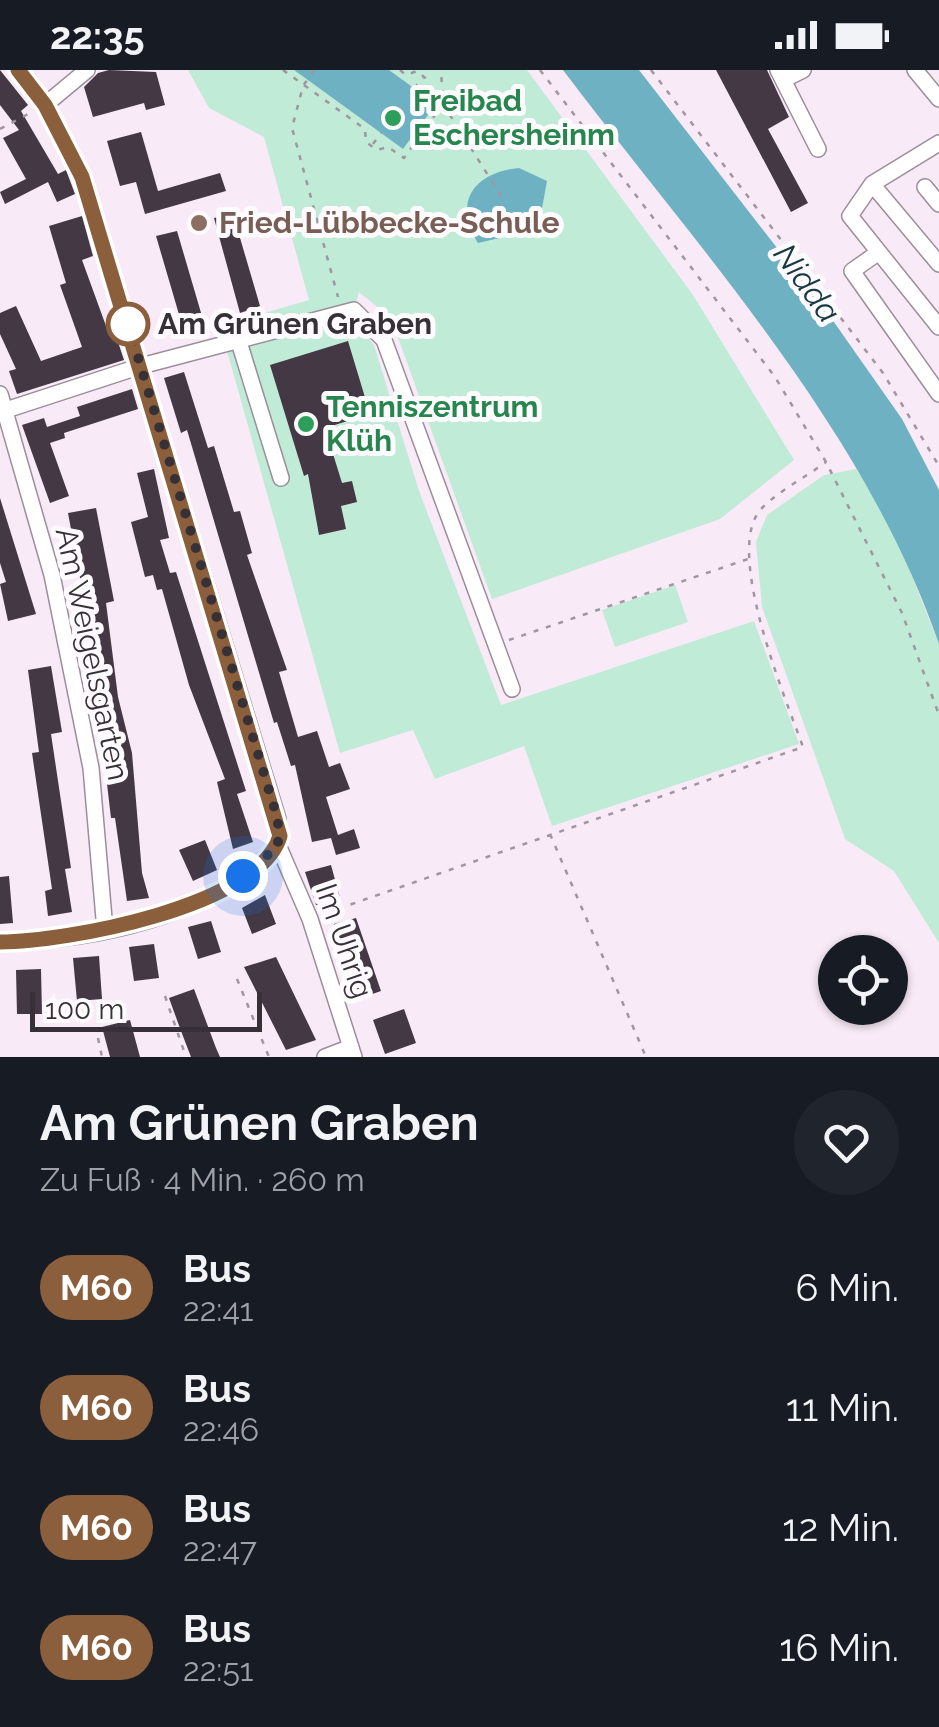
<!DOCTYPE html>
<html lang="de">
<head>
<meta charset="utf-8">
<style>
	body { margin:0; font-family:Raleway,sans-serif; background:#20242c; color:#f1f3f6; height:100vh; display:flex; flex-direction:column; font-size:38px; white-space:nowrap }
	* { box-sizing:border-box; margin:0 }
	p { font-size:32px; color:#9ea1a6 }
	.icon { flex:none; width:55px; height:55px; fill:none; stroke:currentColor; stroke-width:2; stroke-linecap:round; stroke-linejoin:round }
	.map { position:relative; height:987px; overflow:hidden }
	.side { display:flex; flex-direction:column; background:#171b24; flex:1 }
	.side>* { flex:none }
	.badge { padding:0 20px; border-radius:32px; font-size:35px; line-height:65px }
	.buttons { position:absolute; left:818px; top:865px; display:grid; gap:20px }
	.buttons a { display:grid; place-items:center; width:90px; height:90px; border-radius:50%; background:#171b24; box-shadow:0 2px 8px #0004; font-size:50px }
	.scale { position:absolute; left:30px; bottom:25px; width:232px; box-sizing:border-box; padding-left:10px; border:5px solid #363136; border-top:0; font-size:28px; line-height:35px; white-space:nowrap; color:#363136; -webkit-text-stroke:8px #fefbfe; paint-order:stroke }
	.you { position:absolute; width:50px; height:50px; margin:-25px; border:8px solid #fff; border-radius:50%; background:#1a73e8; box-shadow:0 0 0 15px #1a73e833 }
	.map>.badge { position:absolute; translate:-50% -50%; box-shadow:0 0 0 5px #fff }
	.round { display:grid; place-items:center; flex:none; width:105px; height:105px; border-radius:52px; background:#20242c }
	.head { display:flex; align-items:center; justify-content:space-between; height:170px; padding:0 40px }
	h1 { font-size:48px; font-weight:700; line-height:75px }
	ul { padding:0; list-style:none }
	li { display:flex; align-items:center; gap:30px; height:120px; padding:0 40px }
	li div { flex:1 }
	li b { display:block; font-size:38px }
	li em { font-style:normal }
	li .badge { min-width:110px; font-weight:700; text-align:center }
	.status { display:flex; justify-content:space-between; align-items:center; height:70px; padding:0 50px; background:#171b24; direction:ltr }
	.status svg { height:28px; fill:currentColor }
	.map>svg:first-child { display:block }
</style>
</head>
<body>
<div class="status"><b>22:35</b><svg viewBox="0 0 49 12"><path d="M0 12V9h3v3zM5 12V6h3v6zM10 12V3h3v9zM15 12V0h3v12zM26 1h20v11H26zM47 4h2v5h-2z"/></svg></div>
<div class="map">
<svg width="939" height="987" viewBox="0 0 939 987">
	<rect width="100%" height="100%" fill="#f8eaf6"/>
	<!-- green -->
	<path fill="#c0ebd6" d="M188,0H294L403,79L436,34L389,0H527L693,225L794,390L720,449L492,529L391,248L359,222L352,247L374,275L419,421L501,635L754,551L799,674L552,756L524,676L435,709L413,660L340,683L220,256L309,230L264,67L209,38Z
		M856,399L891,454L939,574V873L894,801L845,769L762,537L756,472L767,445L824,405Z
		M675,515L688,552L615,577L602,540Z"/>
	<!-- water -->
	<path fill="#6db1c2" d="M294,0H389L436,34L403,79Z
		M563,0H639L829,245L902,349L939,420V574C864,357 700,181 563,0Z
		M519,98L547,111L541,144L517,164L478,173C452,131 475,102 519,98Z"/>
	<!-- building -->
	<path fill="#433843" d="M0,0L28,35L21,41L58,104L66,100L75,124L57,132L48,112L5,134L0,122L26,109L3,68L19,60L0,35Z
		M109,0L156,2L165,35L146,40L144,33L93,47L84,17L98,3Z
		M716,0H767L789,47L768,59L808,133L791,142Z
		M141,62L158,121L220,103L226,121L145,144L136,112L120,116L107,71Z
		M233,144L260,236L240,243L214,148Z
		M82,146L93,186L82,190L106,256L112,254L124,290L17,324L9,301L16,299L0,264V243L16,236L41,291L82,277L60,215L66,213L49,156Z
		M177,161L204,253L183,258L156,166Z
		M348,271L370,344L325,358L342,413L352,411L357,432L341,436L346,459L319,465L308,404L304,406L270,295Z
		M184,302L208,378L214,376L234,442L240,441L252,483L247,485L287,600L279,602L298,667L317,661L329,697L340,693L350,719L326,727L338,765L354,759L360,778L336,785L331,768L312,772L295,695L291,696L277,652L274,653L187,360L181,363L164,308Z
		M132,319L138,339L64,363L65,368L50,373L69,426L50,433L22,355L44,348L47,357L80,346L77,337Z
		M154,399L169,468L160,470L170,503L176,502L246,721L237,724L253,772L233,779L217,712L225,709L189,615L162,519L157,520L153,505L145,507L131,452L148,447L137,403Z
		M0,428L36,544L8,551L0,514L6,512L0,493Z
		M96,438L114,531L106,533L118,627L132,683L142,803L149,828L127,831L115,748H111L88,551L68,443Z
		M51,596L62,662L51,664L71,798L65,799L72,842L48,846L45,821L52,819L32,683L39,682L28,600Z
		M205,770L217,800L193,811L179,780Z
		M331,795L340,828L316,835L305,802Z
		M9,806L13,853L0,854V807Z
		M265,825L276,854L252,864L242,838Z
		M356,848L381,921L358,929L334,854Z
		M211,851L221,882L198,889L188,857Z
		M154,874L159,908L134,911L129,877Z
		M99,886L102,929L77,931L73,888Z
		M276,887L316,970L286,980L244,897Z
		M41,899L42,944H17L16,900Z
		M194,919L216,978L220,987H191L181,961L169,928Z
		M404,939L416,973L385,984L373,950Z
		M130,950L140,987H110L102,957Z"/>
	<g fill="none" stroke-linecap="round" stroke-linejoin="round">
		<!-- minor casing -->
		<g stroke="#9b8e9a" stroke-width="18">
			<path id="minor" d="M18,0L45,35L82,107L278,749V775L310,849L354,987
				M778,0L818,79
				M915,0L939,29
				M783,10L803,0
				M45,35L87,0
				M939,73L872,114L850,146L939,257
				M872,114L939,194
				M925,117L939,134
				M879,182L852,201L939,324
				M239,272L281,408
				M0,324L52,505L91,698L105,860
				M0,342L141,296L354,240L384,270L512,619
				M0,872C95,871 211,847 278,775
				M325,987L351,977"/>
		</g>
		<!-- path -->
		<path stroke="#a0969f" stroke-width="2.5" stroke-dasharray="5 8" stroke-linecap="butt" d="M283,0L365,59L366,72L377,80L388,77L404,88L443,34L441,0
			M314,0L303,16L292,58L338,227
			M400,0L406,5L417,1L429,11L428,22L443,34L505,132
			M540,0L775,307L826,392L902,543L939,645
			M651,0L883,303L939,396
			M414,18L423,8
			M0,59L30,43
			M373,74L381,63
			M509,570L751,488
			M550,764L646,987
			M326,843L803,677C786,629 722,478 762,438C780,420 806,407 826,392
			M237,909L269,987
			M165,926L186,987
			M98,968L102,987"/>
		<!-- minor -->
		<use href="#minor" stroke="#fff" stroke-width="15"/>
	</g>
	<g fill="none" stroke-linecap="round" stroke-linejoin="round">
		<!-- line casing -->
		<g stroke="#fff" stroke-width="22">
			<path id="line" d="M0,872C64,872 259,837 280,766L82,107L45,35L18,0"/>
		</g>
		<!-- line -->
		<use href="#line" stroke="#8b5e3c" stroke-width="15"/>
		<!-- walk -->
		<path stroke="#363136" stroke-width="10" stroke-dasharray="0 18" d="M128,254L278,750V776L243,806"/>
	</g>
	<!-- markers -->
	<g fill="#2e9e5b" stroke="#fefbfe" stroke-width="4">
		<circle cx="393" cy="48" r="10"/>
		<circle cx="306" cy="354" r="10"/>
	</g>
	<circle fill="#8d6e63" stroke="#fefbfe" stroke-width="4" cx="199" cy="153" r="10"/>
	<circle fill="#fff" stroke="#8b5e3c" stroke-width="5" cx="128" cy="254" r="20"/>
	<g text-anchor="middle" stroke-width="10" stroke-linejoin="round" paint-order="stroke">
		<!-- leisure labels -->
		<g font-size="30" font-weight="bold" fill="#27864d" stroke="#fefbfe" text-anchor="start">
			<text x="413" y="41">Freibad<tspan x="413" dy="34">Eschersheinm</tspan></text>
			<text x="326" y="347">Tenniszentrum<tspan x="326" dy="34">Klüh</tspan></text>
		</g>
		<!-- education labels -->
		<g font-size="30" font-weight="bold" fill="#785e54" stroke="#fefbfe" text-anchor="start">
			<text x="219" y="163">Fried-Lübbecke-Schule</text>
		</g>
		<!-- stop labels -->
		<g font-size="30" font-weight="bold" fill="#363136" stroke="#fefbfe" text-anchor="start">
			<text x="158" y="264">Am Grünen Graben</text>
		</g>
		<!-- street labels -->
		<g font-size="30" fill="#363136" stroke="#fefbfe">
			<text transform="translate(92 584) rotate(78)" y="10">Am Weigelsgarten</text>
			<text transform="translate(344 871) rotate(71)" y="10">Im Uhrig</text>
		</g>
		<!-- water labels -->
		<g font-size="32" font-style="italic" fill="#173941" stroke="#fefbfe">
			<text transform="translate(807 213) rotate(54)" y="11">Nidda</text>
		</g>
	</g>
</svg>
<div class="buttons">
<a><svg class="icon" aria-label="locate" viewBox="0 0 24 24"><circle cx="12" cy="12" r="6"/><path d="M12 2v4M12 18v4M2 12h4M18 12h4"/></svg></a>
</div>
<div class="scale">100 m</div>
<div class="you" style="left:243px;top:806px"></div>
</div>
<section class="side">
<div class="head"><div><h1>Am Grünen Graben</h1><p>Zu Fuß · 4 Min. · 260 m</p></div><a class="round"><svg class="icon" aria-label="heart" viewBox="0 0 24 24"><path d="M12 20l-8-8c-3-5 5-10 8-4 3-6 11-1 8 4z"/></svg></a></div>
<ul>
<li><span class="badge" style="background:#8b5e3c;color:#fff">M60</span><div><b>Bus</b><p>22:41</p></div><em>6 Min.</em></li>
<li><span class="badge" style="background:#8b5e3c;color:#fff">M60</span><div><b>Bus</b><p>22:46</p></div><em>11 Min.</em></li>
<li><span class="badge" style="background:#8b5e3c;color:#fff">M60</span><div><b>Bus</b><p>22:47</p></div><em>12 Min.</em></li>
<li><span class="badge" style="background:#8b5e3c;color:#fff">M60</span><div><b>Bus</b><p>22:51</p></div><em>16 Min.</em></li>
</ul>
</section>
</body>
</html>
